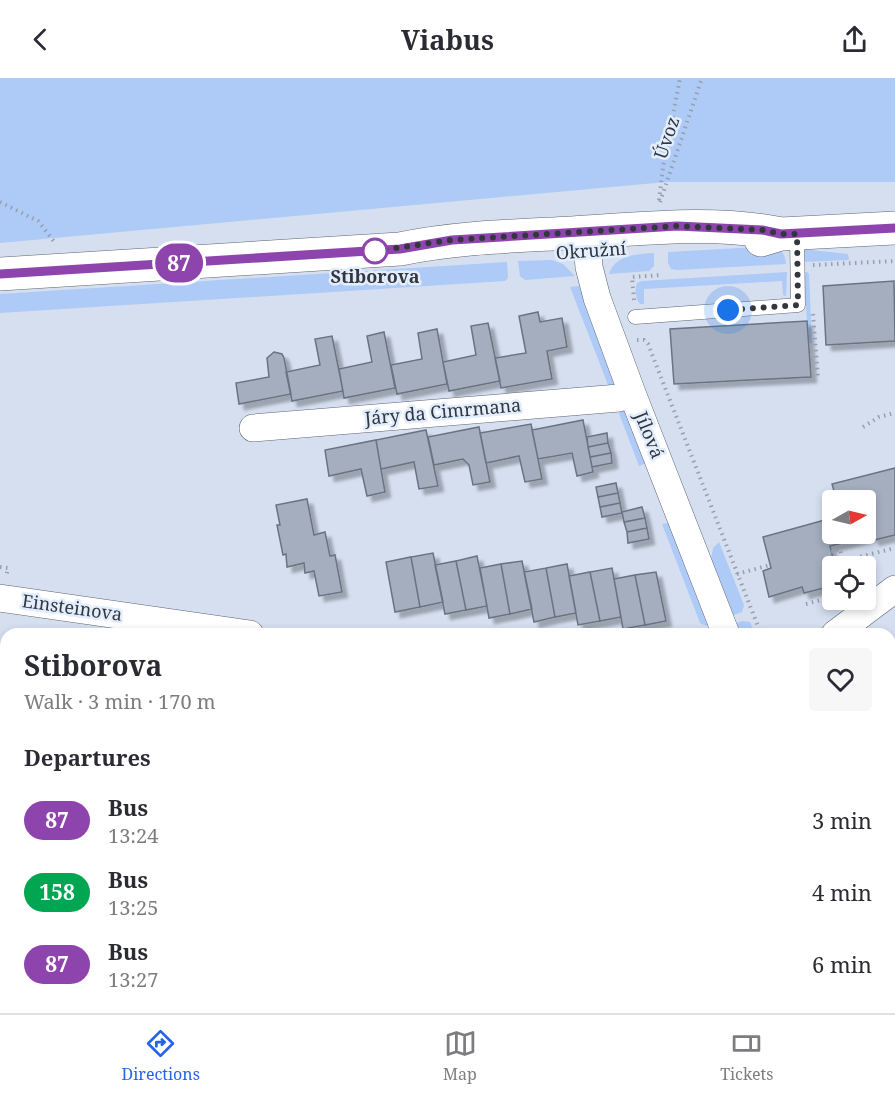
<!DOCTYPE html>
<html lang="en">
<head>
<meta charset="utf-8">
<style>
	body { margin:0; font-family:"Noto Serif",serif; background:#f7f7f7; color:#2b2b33; height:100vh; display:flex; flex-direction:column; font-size:22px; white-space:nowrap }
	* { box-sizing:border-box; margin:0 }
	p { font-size:20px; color:#7c7c81 }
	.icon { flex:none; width:33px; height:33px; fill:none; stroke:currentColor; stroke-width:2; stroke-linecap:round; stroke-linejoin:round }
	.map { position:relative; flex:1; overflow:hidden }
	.panel { position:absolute; left:0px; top:550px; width:896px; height:386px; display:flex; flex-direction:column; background:#fff; border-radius:18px 18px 0 0; box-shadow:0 3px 9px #0003 }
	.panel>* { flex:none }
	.badge { padding:0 12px; border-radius:20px; font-size:21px; line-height:39px }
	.needle { width:39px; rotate:82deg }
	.tools { position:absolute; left:822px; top:412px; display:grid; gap:12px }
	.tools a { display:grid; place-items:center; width:54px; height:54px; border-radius:6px; background:#fff; box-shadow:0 3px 9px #0003; font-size:30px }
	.you { position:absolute; width:30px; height:30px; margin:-15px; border:4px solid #fff; border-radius:50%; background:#1a73e8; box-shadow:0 0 0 9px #1a73e833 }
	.map>.badge { position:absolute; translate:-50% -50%; box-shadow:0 0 0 3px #fff }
	h2 { padding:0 24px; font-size:22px; line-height:54px }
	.round { display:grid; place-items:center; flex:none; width:63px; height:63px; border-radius:6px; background:#f7f7f7 }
	.overview { display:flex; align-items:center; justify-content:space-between; height:102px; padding:0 24px }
	h1 { font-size:28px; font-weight:700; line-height:45px }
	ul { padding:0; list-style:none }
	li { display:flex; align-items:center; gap:18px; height:72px; padding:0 24px }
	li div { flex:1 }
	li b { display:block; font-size:22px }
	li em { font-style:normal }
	li .badge { min-width:66px; font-weight:700; text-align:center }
	header { display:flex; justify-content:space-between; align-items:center; height:78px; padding:0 24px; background:#fff; font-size:27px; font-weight:700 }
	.tabs { display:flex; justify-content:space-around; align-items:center; height:84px; border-top:2px solid #e1e1e2; background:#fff; font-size:16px; color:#7c7c81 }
	.tabs a { display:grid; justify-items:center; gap:3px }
	.tabs .current { color:#2563eb }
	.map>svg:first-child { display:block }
</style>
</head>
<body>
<header><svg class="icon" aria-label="back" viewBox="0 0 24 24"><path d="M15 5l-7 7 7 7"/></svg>Viabus<svg class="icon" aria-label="share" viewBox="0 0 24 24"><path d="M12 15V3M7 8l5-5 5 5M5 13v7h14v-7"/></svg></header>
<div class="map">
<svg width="895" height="935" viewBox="0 0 895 935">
	<defs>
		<filter id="shadow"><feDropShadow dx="5.5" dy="5.5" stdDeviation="1.5" flood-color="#0004"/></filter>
	</defs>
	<rect width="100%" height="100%" fill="#d5dff0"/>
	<!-- green -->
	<path fill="#aecaf6" d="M0,0H895V104H666L0,165Z
		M758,169C773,170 785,168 786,186L677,192L671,191L668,185V174Z
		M802,171L848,176L849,182L802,184Z
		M654,175V188L649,193L609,196C615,177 637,176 654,175Z
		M552,182L563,186L575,198L525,202L520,198L518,183Z
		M507,184L508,200L505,203L0,235V216Z
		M787,194L786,218L783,217L782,203L644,211V226H640C635,221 635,211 637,205L642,203Z
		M807,194L809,196L812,265H809L803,195Z
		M579,208L618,305L610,312L570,209Z
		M615,325L626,328L649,384L639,388Z
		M672,444L712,546L706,548L700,545L662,446Z
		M719,464L744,527L742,534L731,538L711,482L713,470Z
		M742,543L750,544L755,556H738L734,546Z
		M890,591L895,599V827L890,829Z"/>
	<!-- building -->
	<path fill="#a4aebf" stroke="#6a7382" stroke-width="1.5" filter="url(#shadow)" d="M894,203L895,263L826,267L823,208Z
		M538,234L540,244L562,240L567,269L547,273L552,301L501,310L495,280L526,275L519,238Z
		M807,243L811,299L674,306L670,251Z
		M488,245L500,303L449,313L443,284L476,277L471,248Z
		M437,251L447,306L397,316L391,287L422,281L418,255Z
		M384,254L395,310L344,320L339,291L372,284L367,258Z
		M332,258L343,313L292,323L286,294L320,287L315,261Z
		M274,274L282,276L284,280L291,316L239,326L236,305L269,299L267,280Z
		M583,342L593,394L577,398L572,375L538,381L532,352Z
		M531,346L542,401L525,404L519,378L486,385L480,355Z
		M479,349L490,404L473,407L469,387L463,381L434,387L428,359Z
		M426,352L438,408L419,411L414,384L381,391L376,362Z
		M607,355L608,365L588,369L587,359Z
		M376,362L385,414L367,418L361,391L329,398L325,372Z
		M608,365L611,375L590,379L588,369Z
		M611,375L612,385L592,389L590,379Z
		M895,390V457L874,462L872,457L847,464L845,456H866V423H837L832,406Z
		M616,405L618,415L598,419L596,409Z
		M618,415L620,425L600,429L598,419Z
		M307,421L314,457L325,454L330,478L335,477L342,514L319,518L314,493L305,495L304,485L287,489L286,476L283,477L277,447H280L276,427Z
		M620,425L622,435L602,439L600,429Z
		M642,429L645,440L624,444L622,434Z
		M645,440L647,450L627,454L624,444Z
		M832,440V456H845L847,464L830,468L835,489H832V508L804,515L802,509L769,519L763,493L771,490L763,459Z
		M647,450L649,461L628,465L627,454Z
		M433,475L443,524L420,529L411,479Z
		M477,478L487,528L466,532L456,483Z
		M411,479L420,529L395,534L386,484Z
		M456,483L466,532L445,536L435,487Z
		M522,483L532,531L510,536L501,486Z
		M501,486L510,536L489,540L480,490Z
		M567,486L576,535L555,539L546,490Z
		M546,490L555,539L534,544L524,494Z
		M612,490L621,539L600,543L590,494Z
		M590,494L600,543L578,547L569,498Z
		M656,494L666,543L645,547L635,497Z
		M635,497L645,547L623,551L614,501Z
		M6,584V603L1,604L0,585Z
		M65,930H101L78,935H66Z
		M101,930H112L113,935H78Z
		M178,930H200L179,935Z
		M200,930H225L226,935H229H179Z
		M306,930H353L354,935H307Z
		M436,930H474V933H477L478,935H431V932L427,933Z
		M539,930H586L588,935H540Z
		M718,930H761L758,935H715Z"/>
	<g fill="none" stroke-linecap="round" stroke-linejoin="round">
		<!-- service casing -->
		<g stroke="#5c6574" stroke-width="15">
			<path id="service" d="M635,239L798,227L797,156
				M890,865L895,863"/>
		</g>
		<!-- minor casing -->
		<g stroke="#5c6574" stroke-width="28">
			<path id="minor" d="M586,154L589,189L597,220L632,315L726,556
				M253,350L619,320L632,315
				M0,520L250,556
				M835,556L895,511
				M0,878L6,877
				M28,930L30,935
				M144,930L146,935
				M259,930L261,935
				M383,930L385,935
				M504,930L506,935
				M621,930L623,935
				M875,930L877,935"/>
		</g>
		<!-- tertiary casing -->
		<g stroke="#5c6574" stroke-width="34">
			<path id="tertiary" d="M761,162L781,156L895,150
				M0,196L400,171C457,159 515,158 572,155C639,151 715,142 781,156"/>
		</g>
		<!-- path -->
		<path stroke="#979fac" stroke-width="4" stroke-dasharray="1.5 4.5" stroke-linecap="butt" d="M659,122L663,89L680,0
			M0,124L38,143L56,166
			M660,124L702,0
			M813,187L895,183
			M634,222L632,199L662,197
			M813,236L818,300
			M637,262H644L648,266L761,556
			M863,349L879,339L895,335
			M831,474L840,471L843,483
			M0,489L8,490L6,499
			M844,489L843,483L895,470
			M737,496L770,487
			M806,526L832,519
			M890,583L895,590
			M0,690L6,691
			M890,834L895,833
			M786,930L797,935
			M845,930L846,932
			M664,935L666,930"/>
		<!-- service -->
		<use href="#service" stroke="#fff" stroke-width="14"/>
		<!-- minor -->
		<use href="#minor" stroke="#fff" stroke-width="27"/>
		<!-- tertiary -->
		<use href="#tertiary" stroke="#fff" stroke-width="33"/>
	</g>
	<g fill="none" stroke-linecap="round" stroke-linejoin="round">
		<!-- line casing -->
		<g stroke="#fff" stroke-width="14">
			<path id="line" d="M0,196L400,171L452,162L677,148L762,152L781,156L895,150"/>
		</g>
		<!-- line -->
		<use href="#line" stroke="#8e44ad" stroke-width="9"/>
		<!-- walk -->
		<path stroke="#32373d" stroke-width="6" stroke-dasharray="0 10.8" d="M375,173L452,162L677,148L762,152L781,156H797L798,227L728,232"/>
	</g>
	<!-- markers -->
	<circle fill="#fff" stroke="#8e44ad" stroke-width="3" cx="375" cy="173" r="12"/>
	<g text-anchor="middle" stroke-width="5" stroke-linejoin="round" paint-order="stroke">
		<!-- street labels -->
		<g font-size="18" fill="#32373d" stroke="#e2edfe">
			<text transform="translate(667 60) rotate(-71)" y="6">Úvoz</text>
			<text transform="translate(591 173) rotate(-4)" y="6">Okružní</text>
			<text transform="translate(443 334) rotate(-5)" y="6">Járy da Cimrmana</text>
			<text transform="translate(649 357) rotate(68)" y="6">Jílová</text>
			<text transform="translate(72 530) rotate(8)" y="6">Einsteinova</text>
		</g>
		<!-- stop labels -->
		<g font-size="18" font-weight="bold" fill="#32373d" stroke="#e2edfe">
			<text x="375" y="205">Stiborova</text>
		</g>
	</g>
</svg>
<div class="tools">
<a><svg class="needle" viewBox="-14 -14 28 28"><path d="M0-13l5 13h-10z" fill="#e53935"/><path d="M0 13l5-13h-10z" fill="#7c7c81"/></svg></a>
<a><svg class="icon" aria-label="locate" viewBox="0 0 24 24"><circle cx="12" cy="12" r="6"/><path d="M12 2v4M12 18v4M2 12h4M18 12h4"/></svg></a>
</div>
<div class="you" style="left:728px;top:232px"></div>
<b class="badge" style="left:179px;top:185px;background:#8e44ad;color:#fff">87</b>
<section class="panel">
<div class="overview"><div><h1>Stiborova</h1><p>Walk · 3 min · 170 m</p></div><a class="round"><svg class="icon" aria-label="heart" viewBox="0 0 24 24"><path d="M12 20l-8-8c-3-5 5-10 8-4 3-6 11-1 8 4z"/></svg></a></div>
<h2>Departures</h2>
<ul>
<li><span class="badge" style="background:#8e44ad;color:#fff">87</span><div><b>Bus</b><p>13:24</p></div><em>3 min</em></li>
<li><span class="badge" style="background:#00a651;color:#fff">158</span><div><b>Bus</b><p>13:25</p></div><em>4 min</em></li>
<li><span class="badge" style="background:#8e44ad;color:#fff">87</span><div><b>Bus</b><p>13:27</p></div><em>6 min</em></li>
</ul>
</section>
</div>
<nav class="tabs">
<a class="current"><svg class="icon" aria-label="directions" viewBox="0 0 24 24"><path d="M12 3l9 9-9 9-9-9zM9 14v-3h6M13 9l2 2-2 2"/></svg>Directions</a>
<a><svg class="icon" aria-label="map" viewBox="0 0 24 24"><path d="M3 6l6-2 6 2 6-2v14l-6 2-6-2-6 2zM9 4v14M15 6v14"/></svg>Map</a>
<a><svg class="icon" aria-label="tickets" viewBox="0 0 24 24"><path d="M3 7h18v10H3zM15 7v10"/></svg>Tickets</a>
</nav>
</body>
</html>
